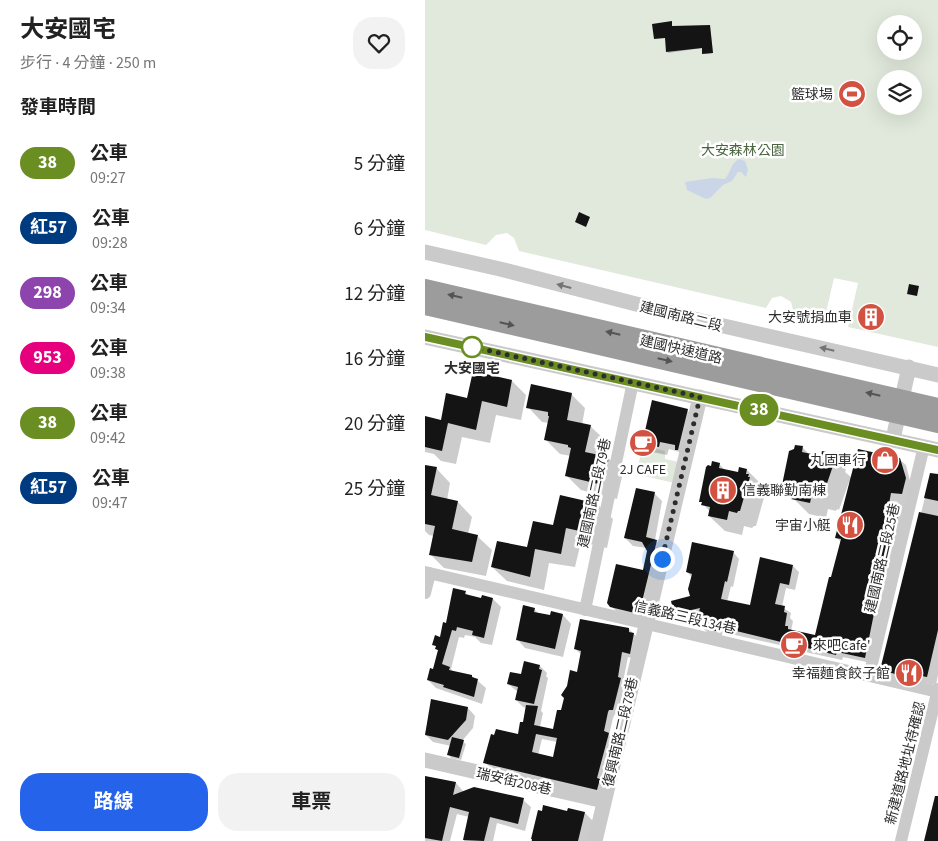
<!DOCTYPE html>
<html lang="zh-TW">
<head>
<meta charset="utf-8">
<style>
	body { margin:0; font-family:"Source Sans 3","Noto Sans TC",sans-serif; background:#f2f2f2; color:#222; height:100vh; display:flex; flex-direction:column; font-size:19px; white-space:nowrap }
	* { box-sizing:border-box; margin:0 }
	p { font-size:16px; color:#767676 }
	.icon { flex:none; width:28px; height:28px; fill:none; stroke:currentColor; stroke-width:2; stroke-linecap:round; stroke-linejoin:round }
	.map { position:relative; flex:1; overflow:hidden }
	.panel { display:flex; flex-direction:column; background:#fff; width:425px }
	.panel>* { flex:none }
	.badge { padding:0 10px; border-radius:16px; font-size:18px; line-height:32px }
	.controls { position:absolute; left:452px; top:15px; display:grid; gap:10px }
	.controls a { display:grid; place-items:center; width:45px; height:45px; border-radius:50%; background:#fff; box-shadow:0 5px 20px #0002; font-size:25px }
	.you { position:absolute; width:25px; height:25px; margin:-12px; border:4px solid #fff; border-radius:50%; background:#1a73e8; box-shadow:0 0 0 8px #1a73e833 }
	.map>.badge { position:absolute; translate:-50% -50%; box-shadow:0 0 0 2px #fff }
	h2 { padding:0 20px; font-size:19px; line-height:45px }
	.round { display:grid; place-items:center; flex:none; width:52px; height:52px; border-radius:20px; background:#f2f2f2 }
	.overview { display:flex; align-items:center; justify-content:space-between; height:85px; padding:0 20px }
	h1 { font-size:24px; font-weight:700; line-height:38px }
	.action { display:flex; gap:10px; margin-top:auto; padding:10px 20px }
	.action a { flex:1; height:58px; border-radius:20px; background:#2563eb; color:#fff; font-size:20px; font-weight:700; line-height:58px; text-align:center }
	.action a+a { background:#f2f2f2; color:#222 }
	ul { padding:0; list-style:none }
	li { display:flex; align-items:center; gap:15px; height:65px; padding:0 20px }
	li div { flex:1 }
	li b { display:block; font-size:19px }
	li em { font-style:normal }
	li .badge { min-width:55px; font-weight:700; text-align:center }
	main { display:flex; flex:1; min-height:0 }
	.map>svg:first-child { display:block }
</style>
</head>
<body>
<main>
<section class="panel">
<div class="overview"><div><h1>大安國宅</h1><p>步行 · 4 分鐘 · 250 m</p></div><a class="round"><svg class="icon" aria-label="heart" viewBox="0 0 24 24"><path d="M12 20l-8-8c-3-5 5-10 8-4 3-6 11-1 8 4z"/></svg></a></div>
<h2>發車時間</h2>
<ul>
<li><span class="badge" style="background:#6b8e23;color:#fff">38</span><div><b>公車</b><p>09:27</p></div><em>5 分鐘</em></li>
<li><span class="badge" style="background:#003b80;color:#fff">紅57</span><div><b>公車</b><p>09:28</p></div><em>6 分鐘</em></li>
<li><span class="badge" style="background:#8e44ad;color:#fff">298</span><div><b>公車</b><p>09:34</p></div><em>12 分鐘</em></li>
<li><span class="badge" style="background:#e6007e;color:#fff">953</span><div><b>公車</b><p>09:38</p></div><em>16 分鐘</em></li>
<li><span class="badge" style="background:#6b8e23;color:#fff">38</span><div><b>公車</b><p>09:42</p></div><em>20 分鐘</em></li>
<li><span class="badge" style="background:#003b80;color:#fff">紅57</span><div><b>公車</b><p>09:47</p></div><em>25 分鐘</em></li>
</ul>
<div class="action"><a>路線</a><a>車票</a></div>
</section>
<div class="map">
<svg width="513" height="841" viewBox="0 0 513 841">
	<rect width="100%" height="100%" fill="#fff"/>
	<!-- green -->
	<path fill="#e1e9dc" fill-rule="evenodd" d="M0,0H513V347L423,327L433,283L409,278L399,321L367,314L368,310L366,302L356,296L347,298L341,308L94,251L89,238L82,233L71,235L61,245L0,230ZM461,24H489V51H461ZM461,79H489V106H461Z
		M218,445L240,451V459L254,462L249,483L211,474Z"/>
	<!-- water -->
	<path fill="#cad6e7" d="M314,159L320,161L323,170L321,177L316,172H313L307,181L298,185L285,198L281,199L262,190L260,182L287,178L300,179C306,172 305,164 314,159Z"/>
	<!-- shadow -->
	<path fill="#0003" fill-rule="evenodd" d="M246,23L248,27L285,26L288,53L280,54L278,48L243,53L241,38H230Z
		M87,381L101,395L96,420L71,415L65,443L37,437L31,464L16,461L9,454L0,452V418L17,421L43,399Z
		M146,394L160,408L157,425L165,426L180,440L176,457L183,458L198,472L192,499L156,490L142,476L146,456L135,454L121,440L124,423L117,422L103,407Z
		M262,410L270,419L260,458L254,452L244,449L242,455L227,452L218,444Z
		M371,446L378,448L385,455L397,457L405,454L421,470L420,472L427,478L474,459L481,465L486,485L446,663L418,657L417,660L380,652L379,656L370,654L363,647L310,635L297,633V636L284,634L278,628L279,621L274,615L256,620L250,613L267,597V577L262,572L308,552L314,559L308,587L306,586L302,602L326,607L368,566L374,572L370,590L361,588L357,607L366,613L365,618L368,621L366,631L391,636L416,542L412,538L426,483L424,482L414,510L412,509L411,511L403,509L401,518L384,514L368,498L369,495L359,485Z
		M294,464L301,471L314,474L322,470L338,486L337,489L340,494L331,526H329L327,528L319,526L317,535L300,531L284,516L285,512L276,501L287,467Z
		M0,466L11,468L25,483L22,500L33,502L47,517L43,534L52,536L67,550L61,576L19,568L5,554L9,536L4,535L0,531Z
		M506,474L513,476V675L511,685L465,678L456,670Z
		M229,493L237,501L230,540L239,549L222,621L194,614L186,606L219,572L224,551L222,548L208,546L200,538Z
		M173,505L188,519L182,548L156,542L150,567L124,563L119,590L82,581L67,567L103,549L129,527Z
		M40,592L45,597L57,599H68L76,607L67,645L56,643L50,637L40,635L39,638L34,637L26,669L29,672L47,676L61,688L57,704L11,688L3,680L9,670L14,650L9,644L16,638Z
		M109,609L114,614L126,616L138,615L146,624L138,657L100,648L92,639Z
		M204,629L215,640L210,659L203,657L198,682L201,684L194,715L190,714L188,718L184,735L189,740L178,795L65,768L60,762L94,735L99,724L102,708L98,707L91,700L93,692L83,684L97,676L100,663L115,666L122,673L121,676L123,678L116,711L118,713L115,727L129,730L153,673L157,655L150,649ZM117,739L132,742L129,758L113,755Z
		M7,701L43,708L50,716L48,728L37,741L41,744L36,760L26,758L24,755L26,746L8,742L0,734Z
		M0,777L31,783L38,791L37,793L98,800L106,807L100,831L72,823L68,841H39L44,817L32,814L25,841H0Z
		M114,812L160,813L168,821L163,841H106Z"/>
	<!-- building -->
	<path fill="#141414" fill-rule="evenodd" d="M247,21V26L285,25L288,53L277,54V48L241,52L240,38L229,39L227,24Z
		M154,212L165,217L161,227L150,222Z
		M484,284L494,286L492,296L482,294Z
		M48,371L87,380L82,407L57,401L51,430L23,423L17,451L0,447V416L16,420L21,393L42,398Z
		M106,384L147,393L142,420L166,425L160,452L184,457L178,485L140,476L146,448L143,447V445L119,440L124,416H123V412L101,408Z
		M227,400L263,409L253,450H250V445L235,442L234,447L217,444Z
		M370,445L378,446L377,452L396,456L397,451L406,453L404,459L410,460L398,495L396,494V496L387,494L385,503L366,499L368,490L360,488V486L357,485L364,451L369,449Z
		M433,449L475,458L481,478L477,494L466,493L464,504L475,507L462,564H459L440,658L412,652L411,655L374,646L373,651L362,648L364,644L303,629L291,628V631L277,628L279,617L273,616L275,608L249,614L246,601L265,596L263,589L267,574L261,572L267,542L309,551L302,582L300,581L296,599L325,605L335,557L368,565L364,585L355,583L350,604L360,606L359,612L362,613L360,626H363V629L390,635L404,577H406L416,539L410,538Z
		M287,461L295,463L294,468L313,472L314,467L322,469L321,474H324L323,477H325L315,511H313L312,513L304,511L302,520L283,516L285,507L276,505L277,502H274L281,467L283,465L286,466Z
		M0,465L12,467L6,495L33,501L27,529L53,535L47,562L4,555L10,526L0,524Z
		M505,473L513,474V501L499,498Z
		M211,488L230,492L221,537L232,540L214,614L185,607L182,603L191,564L218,570L222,551L217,542L199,538Z
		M135,495L174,504L168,534L141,528L136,554L110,549L105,577L66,567L72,541L102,547L108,521L128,525Z
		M494,512L513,516V630L502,677L475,672L474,675L455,670Z
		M28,588L41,591L40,594L56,598L57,595L68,598L59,638L47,635L48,631L32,627L31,631L27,630L17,664L25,667L24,670L47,675V677L53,679L49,697L18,687L19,685L2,680L5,668L8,669L13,650L10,649L11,646L7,645L10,635L15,637L18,622L21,623Z
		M98,605L110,608L109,612L125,615L126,611L138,614L130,649L91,640Z
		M155,619L204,628V632L209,633L205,654L197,652L193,677L196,678L188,710H184L183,712L179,731L184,733L172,778L175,779L172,790L58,763L66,734L69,735L71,729L93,734L95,722H98L101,705L113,706L109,725L128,729L132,710H136L139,698L136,695L142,686L145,670L152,672L156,651L149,649ZM111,734L132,738L128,757L107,752Z
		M99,661L115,665L114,669L117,670L109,704L90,700L93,687L82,684L85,672L96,674Z
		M6,699L43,707L41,720L23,740L0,735Z
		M27,737L39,740L34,758L22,755Z
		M0,776L31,782L28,795L49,787L99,798L93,824L65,817L59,841L38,840L44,812L25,807L17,841L0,838Z
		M510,796H513V841H499Z
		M118,805L142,811L143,808L160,812L153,841H107V839H106L113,810L117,811Z"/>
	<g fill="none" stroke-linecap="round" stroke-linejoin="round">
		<!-- minor -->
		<path stroke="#cacaca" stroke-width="12" d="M0,572L513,692
			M0,593L5,573
			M160,610L208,382
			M444,676L499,446
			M476,841L513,689"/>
		<!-- tertiary -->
		<path stroke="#cacaca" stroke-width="15" d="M0,252L75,269L277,321L513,375
			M0,337L513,450
			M468,439L484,367
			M0,760L179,801
			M170,841L275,397"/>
		<!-- trunk-bridge -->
		<path stroke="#9c9c9c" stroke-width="20" d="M0,289L513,408
			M0,305L513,423"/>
	</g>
	<!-- one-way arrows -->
	<defs><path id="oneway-solid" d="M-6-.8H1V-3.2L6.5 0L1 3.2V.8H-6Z" transform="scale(1.25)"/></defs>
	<g fill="#747474">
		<use href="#oneway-solid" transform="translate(139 286) rotate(-165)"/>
		<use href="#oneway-solid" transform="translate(402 349) rotate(-167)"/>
	</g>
	<g fill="#545454">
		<use href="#oneway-solid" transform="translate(30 296) rotate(-167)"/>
		<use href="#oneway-solid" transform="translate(82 324) rotate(13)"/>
		<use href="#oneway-solid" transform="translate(188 333) rotate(-167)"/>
		<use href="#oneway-solid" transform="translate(240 360) rotate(13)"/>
		<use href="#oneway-solid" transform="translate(448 394) rotate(-167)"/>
	</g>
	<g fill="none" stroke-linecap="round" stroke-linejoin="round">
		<!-- line casing -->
		<g stroke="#fff" stroke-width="11">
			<path id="line" d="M0,337L513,450"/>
		</g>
		<!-- line -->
		<use href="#line" stroke="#6b8e23" stroke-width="8"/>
		<!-- walk -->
		<path stroke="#2d2d2d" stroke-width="5" stroke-dasharray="0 9" d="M47,347L275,397L237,559"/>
	</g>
	<!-- icons -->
	<defs>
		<g id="stadium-disc" transform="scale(1.4375)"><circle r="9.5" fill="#d25141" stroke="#fff"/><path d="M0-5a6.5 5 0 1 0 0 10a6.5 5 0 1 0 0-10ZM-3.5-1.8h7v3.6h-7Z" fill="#fff"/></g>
		<g id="building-disc" transform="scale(1.4375)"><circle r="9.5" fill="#d25141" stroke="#fff"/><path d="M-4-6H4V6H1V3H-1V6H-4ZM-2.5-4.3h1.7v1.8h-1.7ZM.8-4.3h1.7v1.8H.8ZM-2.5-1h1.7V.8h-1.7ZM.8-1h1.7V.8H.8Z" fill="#fff"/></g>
		<g id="cafe-disc" transform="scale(1.4375)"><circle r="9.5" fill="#d25141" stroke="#fff"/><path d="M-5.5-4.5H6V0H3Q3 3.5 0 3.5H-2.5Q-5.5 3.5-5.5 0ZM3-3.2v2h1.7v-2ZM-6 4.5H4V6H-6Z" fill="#fff"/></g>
		<g id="shop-disc" transform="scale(1.4375)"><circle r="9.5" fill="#d25141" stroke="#fff"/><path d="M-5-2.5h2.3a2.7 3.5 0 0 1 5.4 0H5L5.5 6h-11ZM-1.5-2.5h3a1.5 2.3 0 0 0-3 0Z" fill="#fff"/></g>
		<g id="restaurant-disc" transform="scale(1.4375)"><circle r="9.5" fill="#d25141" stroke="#fff"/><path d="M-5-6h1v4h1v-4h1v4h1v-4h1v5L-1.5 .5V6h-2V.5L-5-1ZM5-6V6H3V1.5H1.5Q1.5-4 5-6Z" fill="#fff"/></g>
	</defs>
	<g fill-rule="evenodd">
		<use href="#stadium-disc" x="427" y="94"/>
		<use href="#building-disc" x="446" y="317"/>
		<use href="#cafe-disc" x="218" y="443"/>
		<use href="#shop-disc" x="460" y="460"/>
		<use href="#building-disc" x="298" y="490"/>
		<use href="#restaurant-disc" x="425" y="525"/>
		<use href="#cafe-disc" x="369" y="645"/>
		<use href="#restaurant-disc" x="484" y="673"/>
	</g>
	<!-- markers -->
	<circle fill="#fff" stroke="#6b8e23" stroke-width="2.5" cx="47" cy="347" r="10"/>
	<g text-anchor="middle" stroke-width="5" stroke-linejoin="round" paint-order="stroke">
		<!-- poi labels -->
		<g font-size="14" fill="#2d2d2d" stroke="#fff" text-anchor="end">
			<text x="408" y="99">籃球場</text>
			<text x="427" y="322">大安號捐血車</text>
			<text x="441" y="465">丸固車行</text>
			<text x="218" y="474" text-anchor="middle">2J CAFE</text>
			<text x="317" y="495" text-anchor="start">信義聯勤南棟</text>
			<text x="406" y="530">宇宙小艇</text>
			<text x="388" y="650" text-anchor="start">來吧Cafe'</text>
			<text x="465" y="678">幸福麵食餃子館</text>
		</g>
		<!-- park labels -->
		<g font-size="14" fill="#4a643f" stroke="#fff">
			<text x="318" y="155">大安森林公園</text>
		</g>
		<!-- street labels -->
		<g font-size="14" fill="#2d2d2d" stroke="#fff">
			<text transform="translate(256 316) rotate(14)" y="5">建國南路二段</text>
			<text transform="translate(256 349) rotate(13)" y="5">建國快速道路</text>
			<text transform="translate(169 493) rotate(-78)" y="5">建國南路二段79巷</text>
			<text transform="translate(457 558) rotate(-77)" y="5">建國南路二段25巷</text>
			<text transform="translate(260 617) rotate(13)" y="5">信義路三段134巷</text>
			<text transform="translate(195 732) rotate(-77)" y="5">復興南路二段78巷</text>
			<text transform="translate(480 763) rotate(-76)" y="5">新建道路地址待確認</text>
			<text transform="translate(89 781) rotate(13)" y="5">瑞安街208巷</text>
		</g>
		<!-- stop labels -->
		<g font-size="14" font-weight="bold" fill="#2d2d2d" stroke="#fff">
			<text x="47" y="373">大安國宅</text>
		</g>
	</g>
</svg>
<div class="controls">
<a><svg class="icon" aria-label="locate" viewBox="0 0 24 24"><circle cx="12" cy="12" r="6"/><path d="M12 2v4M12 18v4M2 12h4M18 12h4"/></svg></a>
<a><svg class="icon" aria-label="layers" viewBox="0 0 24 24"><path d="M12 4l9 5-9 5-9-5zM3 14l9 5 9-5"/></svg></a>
</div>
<div class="you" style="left:237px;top:559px"></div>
<b class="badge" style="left:334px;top:410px;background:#6b8e23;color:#fff">38</b>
</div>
</main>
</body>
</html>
